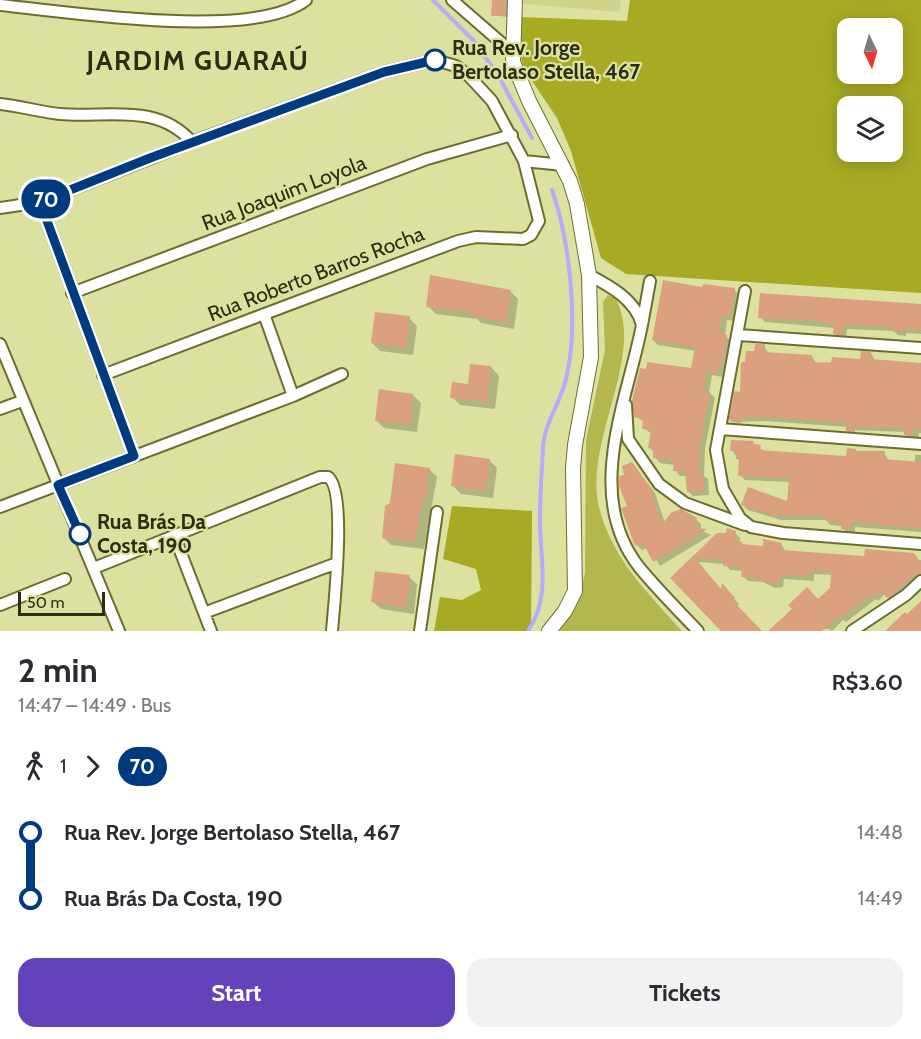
<!DOCTYPE html>
<html lang="en">
<head>
<meta charset="utf-8">
<style>
	body { margin:0; font-family:Cabin,sans-serif; background:#f2f2f3; color:#2b2b33; height:100vh; display:flex; flex-direction:column; font-size:22px; white-space:nowrap }
	* { box-sizing:border-box; margin:0 }
	p { font-size:20px; color:#7c7c81 }
	.icon { flex:none; width:33px; height:33px; fill:none; stroke:currentColor; stroke-width:2; stroke-linecap:round; stroke-linejoin:round }
	.map { position:relative; height:631px; overflow:hidden }
	.panel { display:flex; flex-direction:column; background:#fff; flex:1 }
	.panel>* { flex:none }
	.badge { padding:0 12px; border-radius:20px; font-size:21px; line-height:39px }
	.needle { width:39px; rotate:175deg }
	.tools { position:absolute; left:837px; top:18px; display:grid; gap:12px }
	.tools a { display:grid; place-items:center; width:66px; height:66px; border-radius:12px; background:#fff; box-shadow:0 3px 15px #0003; font-size:30px }
	.scale { position:absolute; left:18px; bottom:15px; width:87px; box-sizing:border-box; padding-left:6px; border:3px solid #2c2e14; border-top:0; font-size:16px; line-height:21px; white-space:nowrap; color:#2c2e14; -webkit-text-stroke:4px #dce19f; paint-order:stroke }
	.map>.badge { position:absolute; translate:-50% -50%; box-shadow:0 0 0 3px #fff }
	.legs { display:flex; align-items:center; gap:9px; height:66px; padding:0 18px; font-size:20px }
	.legs p { margin-inline-start:auto }
	.overview { display:flex; align-items:center; justify-content:space-between; height:102px; padding:0 18px }
	h1 { font-size:33px; font-weight:700; line-height:45px }
	.action { display:flex; gap:12px; margin-top:auto; padding:12px 18px }
	.action a { flex:1; height:69px; border-radius:18px; background:#6442ba; color:#fff; font-size:24px; font-weight:700; line-height:69px; text-align:center }
	.action a+a { background:#f2f2f3; color:#2b2b33 }
	ul { padding:0 18px; list-style:none }
	li { display:flex; align-items:center; gap:21px; height:66px; font-size:22px }
	li i { display:grid; place-items:center; width:9px; height:100%; margin:0 8px; background:currentColor }
	li i::after { content:''; width:15px; height:15px; margin:-8px; border:4px solid; border-radius:50%; background:#fff }
	li p { margin-inline-start:auto }
	li:first-child i { background:linear-gradient(#0000 50%,currentColor 0) }
	li:last-child i { background:linear-gradient(currentColor 50%,#0000 0) }
	.map>svg:first-child { display:block }
</style>
</head>
<body>
<div class="map">
<svg width="921" height="631" viewBox="0 0 921 631">
	<rect width="100%" height="100%" fill="#dce19f"/>
	<!-- built -->
	<path fill="#d0d48b" d="M524,0H621L619,12L524,4Z"/>
	<!-- green -->
	<path fill="#b3b74d" d="M608,295L615,298C647,353 583,442 599,507C612,559 648,593 682,631H560L579,597L585,573L586,440L605,350L603,302Z"/>
	<!-- forest -->
	<path fill="#a7aa23" fill-rule="evenodd" d="M630,0H921V293L626,274L601,258L571,151L557,118L524,69L518,46L520,17L627,21ZM848,28H892V74H848ZM848,106H892V152H848Z
		M452,506L532,511L531,631H434L440,597L462,600L481,590L476,569L443,559Z"/>
	<!-- shadow -->
	<path fill="#0003" d="M493,0H507V17L493,15Z
		M704,288L734,290L740,295L735,321L727,320L725,336L732,341L727,369H724L722,377L712,375L709,392L715,398L705,448L704,476L708,479L709,495L693,496L688,491L687,476H680L675,470V465L660,463L655,457V453L650,448L652,434L644,428V422L636,416L693,370L696,351L658,345L653,340Z
		M510,291L518,299L514,329L481,323L477,319L436,314L428,306Z
		M921,307V334L906,333V336L898,335L894,331L847,329L846,339H840L835,334V328L765,322L760,317Z
		M409,318L417,326L413,355L380,351L372,343Z
		M764,346L769,354L812,356L816,363L862,361L871,353L875,361L921,365V433H919L918,440H910L905,432L851,430V433H860V436L852,435L847,430L848,427L765,421L734,422L731,418L741,393L746,363Z
		M491,367L499,376L495,409L460,405L452,397Z
		M413,395L421,403L417,432L384,428L376,420Z
		M753,443L765,452L848,458L858,453H884L889,461L915,463V455H921V532L855,527V534H847L842,526L830,525L826,520H781L748,510L743,505L788,503L790,482L745,480L740,475V462L732,450Z
		M489,460L497,468L493,498L461,494L453,486Z
		M632,464L655,493L665,523L696,519L701,524V530L711,535L660,566L648,547L642,550L637,545L623,509L629,506L626,475Z
		M429,469L437,477L424,549L391,545L383,537Z
		M735,533L740,538V543L745,546L764,547L781,544L786,552L921,560V580L893,602L885,594L878,601L876,599L846,622L843,620L832,631L828,629L783,631L831,589L832,575L814,574V581L784,579L783,587L775,588L763,582L748,581L743,576V571L730,570L725,564L698,562L722,592L723,587L739,604L737,606L672,578L718,534Z
		M409,577L417,584L414,614L381,609L373,602Z"/>
	<g fill="none" stroke-linecap="round" stroke-linejoin="round">
		<!-- stream -->
		<path stroke="#b8aafd" stroke-width="4" d="M433,0L473,40L498,75L532,138
			M528,631C552,597 539,554 540,516C540,493 542,470 543,447C544,424 561,402 566,379C579,327 570,241 552,190"/>
	</g>
	<!-- building -->
	<path fill="#dba07e" d="M492,0H505V16H491Z
		M430,275L511,290L506,322L472,316V312L426,307Z
		M663,280L702,287L703,284L735,288L730,317L722,315L719,333L727,335L722,365L719,364L717,373L707,371L703,390L710,392L700,442L699,473L703,472L705,490L687,492L685,471H673L674,461L653,458V449L648,448L651,430L642,429L643,419L634,417L632,401L640,368L646,369L647,362L691,368L695,347L652,340Z
		M760,293L921,304V330L902,328V332L891,331L892,327L843,324L842,335L833,334L834,324L807,320L758,318Z
		M375,312L410,316L406,348L371,343Z
		M755,344H765L764,352L812,355V362L831,363L832,357L860,359L861,351L871,352V359L921,363V429L914,428L913,436L904,435V428L896,427H855V432L846,431V423L779,418L751,417L741,418V423L732,422L729,419L734,391L740,392L741,362H745L746,351H754Z
		M470,364L491,366L487,402L450,398L452,382L468,384Z
		M379,389L413,394L410,425L375,421Z
		M731,440L754,441V444L761,445L760,450L846,456L847,448L856,449V451H885L884,459L921,462V529L851,522L850,530L841,529V522L824,520V516H775L741,505L748,487L787,501L789,478L738,476L739,459H736V451H730Z
		M455,454L490,459L486,491L451,486Z
		M632,462L650,487L662,524L672,512L681,509L697,518L696,528L707,529L653,562L643,543L635,546L621,508L627,506L619,486V476L624,475L622,466Z
		M395,463L430,468L426,499H422L416,542L382,538L385,506L390,503Z
		M727,528L736,531L735,541L743,542L742,544L763,546V539L782,543L781,550L864,556L865,549L914,553L921,563V571L887,598L880,590L872,597L870,595L840,618L838,616L822,631H768L792,609L788,605L807,587L818,599L830,588L831,571L810,570L809,576L780,575L779,582L769,584V581H760V578L741,577L742,567L723,566L724,560L695,558L721,589L722,583L735,598L733,601L762,631H721L670,578L717,533H726Z
		M375,571L410,575L406,607L371,602Z
		M921,601V631H885L905,612L907,614Z"/>
	<g fill="none" stroke-linecap="round" stroke-linejoin="round">
		<!-- minor casing -->
		<g stroke="#6c6e30" stroke-width="14">
			<path id="minor" d="M452,0L513,53
				M0,5C69,12 253,41 306,0
				M0,104C20,106 40,112 60,114C107,118 157,102 192,142
				M524,161L563,165
				M40,202L134,456
				M0,208L40,202L192,142L384,72L435,60L456,66L468,75L492,101L524,161L539,221L531,235L523,239L476,237L458,241L103,375
				M589,275C610,286 636,300 642,325C627,402 583,495 639,567C657,589 678,610 698,631
				M745,291L716,450L723,489L740,518L751,527L783,533L921,544
				M72,293L427,159L512,135
				M264,314L293,396
				M642,325L650,281
				M738,335L921,348
				M0,344L119,631
				M626,405L628,439L659,484L685,503L745,525
				M0,409L22,401
				M720,429L921,444
				M0,507L293,396L342,374
				M174,535L211,631
				M94,568L320,477H328C347,490 334,605 332,631
				M0,605L65,579
				M204,613L337,563
				M420,631L437,512
				M852,631L906,595L921,581"/>
		</g>
		<!-- tertiary casing -->
		<g stroke="#6c6e30" stroke-width="16">
			<path id="tertiary" d="M515,0L513,62L529,101L570,181L577,204L589,275L591,357L575,445L573,468L575,591L565,611L549,631"/>
		</g>
		<!-- minor -->
		<use href="#minor" stroke="#fff" stroke-width="10"/>
		<!-- tertiary -->
		<use href="#tertiary" stroke="#fff" stroke-width="14"/>
	</g>
	<g fill="none" stroke-linecap="round" stroke-linejoin="round">
		<!-- line-1 casing -->
		<g stroke="#fff" stroke-width="14">
			<path id="line-1" d="M80,534L58,485L134,456L40,202L150,158L384,72L435,60"/>
		</g>
		<!-- line-1 -->
		<use href="#line-1" stroke="#003b80" stroke-width="9"/>
	</g>
	<!-- markers -->
	<g fill="#fff" stroke="#003b80" stroke-width="3">
		<circle cx="435" cy="60" r="10"/>
		<circle cx="80" cy="534" r="10"/>
	</g>
	<g text-anchor="middle" stroke-width="4.5" stroke-linejoin="round" paint-order="stroke">
		<!-- stop labels -->
		<g font-size="21" font-weight="bold" fill="#2c2e14" stroke="#dce19f" text-anchor="start">
			<text x="452" y="55">Rua Rev. Jorge<tspan x="452" dy="24">Bertolaso Stella, 467</tspan></text>
			<text x="97" y="529">Rua Brás Da<tspan x="97" dy="24">Costa, 190</tspan></text>
		</g>
		<!-- street labels -->
		<g font-size="21" fill="#2c2e14" stroke="#dce19f">
			<text transform="translate(284 193) rotate(-21)" y="7">Rua Joaquim Loyola</text>
			<text transform="translate(316 274) rotate(-21)" y="7">Rua Roberto Barros Rocha</text>
		</g>
		<!-- district labels -->
		<g font-size="27" font-weight="bold" letter-spacing="1.5" fill="#2c2e14" stroke="#dce19f">
			<text x="198" y="70">JARDIM GUARAÚ</text>
		</g>
	</g>
</svg>
<div class="tools">
<a><svg class="needle" viewBox="-14 -14 28 28"><path d="M0-13l5 13h-10z" fill="#e53935"/><path d="M0 13l5-13h-10z" fill="#7c7c81"/></svg></a>
<a><svg class="icon" aria-label="layers" viewBox="0 0 24 24"><path d="M12 4l9 5-9 5-9-5zM3 14l9 5 9-5"/></svg></a>
</div>
<div class="scale">50 m</div>
<b class="badge" style="left:46px;top:199px;background:#003b80;color:#fff">70</b>
</div>
<section class="panel">
<div class="overview"><div><h1>2 min</h1><p>14:47 – 14:49 · Bus</p></div><b>R$3.60</b></div>
<div class="legs"><svg class="icon" aria-label="walk" viewBox="0 0 24 24"><circle cx="13" cy="4" r="2"/><path d="M13 8l-2 6 4 7M11 14l-3 7M7 12l3-4h3l4 4"/></svg>1<svg class="icon" aria-label="forward" viewBox="0 0 24 24"><path d="M9 5l7 7-7 7"/></svg><b class="badge" style="background:#003b80;color:#fff">70</b></div>
<ul>
<li><i style="color:#003b80"></i><b>Rua Rev. Jorge Bertolaso Stella, 467</b><p>14:48</p></li>
<li><i style="color:#003b80"></i><b>Rua Brás Da Costa, 190</b><p>14:49</p></li>
</ul>
<div class="action"><a>Start</a><a>Tickets</a></div>
</section>
</body>
</html>
